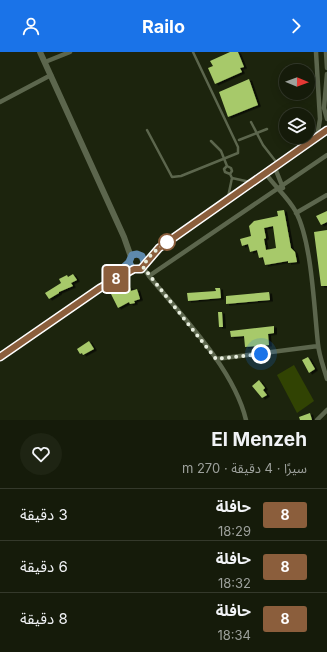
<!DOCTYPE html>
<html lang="ar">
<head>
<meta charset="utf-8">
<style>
	body { margin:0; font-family:Inter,"Noto Sans Arabic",sans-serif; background:#1e2413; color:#f1f3f6; direction:rtl; height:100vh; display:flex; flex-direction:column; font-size:15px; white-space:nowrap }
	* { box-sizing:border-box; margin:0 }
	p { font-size:13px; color:#9da19c }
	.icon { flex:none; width:22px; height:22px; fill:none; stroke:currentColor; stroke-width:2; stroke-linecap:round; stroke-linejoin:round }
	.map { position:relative; height:368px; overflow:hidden; direction:ltr }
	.sheet { display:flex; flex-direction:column; background:#151b0a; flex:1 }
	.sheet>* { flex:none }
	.badge { padding:0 8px; border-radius:3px; font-size:14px; line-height:26px }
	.needle { width:26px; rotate:91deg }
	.buttons { position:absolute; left:279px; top:12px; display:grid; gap:8px }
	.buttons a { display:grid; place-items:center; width:36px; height:36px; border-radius:50%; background:#151b0a; box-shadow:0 2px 10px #0003,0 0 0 1px #34392b; font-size:20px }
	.you { position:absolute; width:20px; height:20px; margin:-10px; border:3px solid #fff; border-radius:50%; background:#1a73e8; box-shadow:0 0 0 6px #1a73e833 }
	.map>.badge { position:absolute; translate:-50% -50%; box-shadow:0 0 0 2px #fff }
	.round { display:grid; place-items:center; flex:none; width:42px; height:42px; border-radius:21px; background:#1e2413 }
	.headline { display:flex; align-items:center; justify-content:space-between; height:68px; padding:0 20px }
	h1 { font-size:19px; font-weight:700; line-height:30px }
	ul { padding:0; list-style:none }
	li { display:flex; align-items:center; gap:12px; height:52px; padding:0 20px; border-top:1px solid #34392b }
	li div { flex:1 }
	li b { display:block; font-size:15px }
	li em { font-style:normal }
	li .badge { min-width:44px; font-weight:700; text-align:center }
	header { display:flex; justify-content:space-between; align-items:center; height:52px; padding:0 20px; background:#1a73e8; color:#fff; font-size:18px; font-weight:700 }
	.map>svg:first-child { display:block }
</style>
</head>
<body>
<header><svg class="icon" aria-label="forward" viewBox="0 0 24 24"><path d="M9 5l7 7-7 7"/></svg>Railo<svg class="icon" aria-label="person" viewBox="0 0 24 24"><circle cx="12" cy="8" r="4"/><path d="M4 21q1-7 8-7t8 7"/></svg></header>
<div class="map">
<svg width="327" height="368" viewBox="0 0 327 368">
	<defs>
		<filter id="shadow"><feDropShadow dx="3" dy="1.5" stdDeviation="0" flood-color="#0009"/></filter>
	</defs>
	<rect width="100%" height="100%" fill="#1c240d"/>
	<!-- green -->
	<path fill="#314303" d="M294,313L314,349L297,361L277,323Z"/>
	<!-- building -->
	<path fill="#a7c96b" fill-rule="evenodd" filter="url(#shadow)" d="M230,0H238L244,15L240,16L242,20L215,32L208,16L213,14L210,9Z
		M249,27L258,53L228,65L219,40Z
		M284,158L291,196L295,200L297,210L288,211V209L265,213L263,205L259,206L257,198L250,200L248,192L242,194L240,187L251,184L249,174L254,169L278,164L277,159ZM273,174L276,196L266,198L264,187L266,186L264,176Z
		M327,159V170L321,173L316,164Z
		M327,178V234H321L314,180Z
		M73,222L77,228L71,231L73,234L59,240V241L49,247L45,241L61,231L59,227L67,223L68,225Z
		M130,235L131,239L137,237L140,247L134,249L135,251L130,252L129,250L118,256L111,242L121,236Z
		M215,236H220L221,246L188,249L187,241L216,239Z
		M269,240L270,248L226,252V244Z
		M218,260H222L223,275H219Z
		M274,274V281L268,282L269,293L245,295L244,284L231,285L230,279Z
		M89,289L94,297L83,303L82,301L80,302L77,297Z
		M308,305L315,317L309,321L302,308Z
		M259,328L265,336L263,338L267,343L262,346L252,334Z
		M310,361L312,368H300L299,365Z"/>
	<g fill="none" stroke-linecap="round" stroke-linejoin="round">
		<!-- service -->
		<path stroke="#5c664d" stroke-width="2.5" d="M251,70L263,93L277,111
			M147,78L172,125L181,124L238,101V95L193,0
			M239,88L267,77
			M211,89L221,99L227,114L231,116L232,119L230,122L225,120L224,117L227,114
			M230,122L232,126L250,130
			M228,145L232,126"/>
		<!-- minor -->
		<path stroke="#5c664d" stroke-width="4.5" d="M316,0L320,67L317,85
			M326,0L327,16
			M45,10L70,0
			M327,22L324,56L327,67
			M0,50L51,23
			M275,116L283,136
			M266,122C276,136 288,145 296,160C312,191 314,256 318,292C319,304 324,316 327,327
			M296,161L327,143
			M143,215L149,224
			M216,307L318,294
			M246,368C234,317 182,264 149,224L327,103
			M317,368L327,358"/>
		<!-- tertiary -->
		<path stroke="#5c664d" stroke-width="6" d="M40,0L124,185L131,205"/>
		<!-- primary -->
		<path stroke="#5e89ac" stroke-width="7" d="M129,210L132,216C142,221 152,203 159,196L327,78
			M109,228L129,210L132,203L137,202L142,204L144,210
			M0,305L100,236L134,217"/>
	</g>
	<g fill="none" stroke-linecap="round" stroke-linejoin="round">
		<!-- line casing -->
		<g stroke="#fff" stroke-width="9">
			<path id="line" d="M0,305L100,236L134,217H141L159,196L327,78"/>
		</g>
		<!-- line -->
		<use href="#line" stroke="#8b5e3c" stroke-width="6"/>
		<!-- walk -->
		<path stroke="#e7edde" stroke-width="4" stroke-dasharray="0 7.2" d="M167,190L170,188C160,195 148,203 143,215L216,307L261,302"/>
	</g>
	<!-- markers -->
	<circle fill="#fff" stroke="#8b5e3c" stroke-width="2" cx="167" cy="190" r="8"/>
</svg>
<div class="buttons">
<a><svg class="needle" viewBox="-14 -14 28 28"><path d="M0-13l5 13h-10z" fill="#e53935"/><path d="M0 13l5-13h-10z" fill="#9da19c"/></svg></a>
<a><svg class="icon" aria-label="layers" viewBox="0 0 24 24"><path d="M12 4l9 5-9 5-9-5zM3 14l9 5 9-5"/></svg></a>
</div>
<div class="you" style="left:261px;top:302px"></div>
<b class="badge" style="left:116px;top:227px;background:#8b5e3c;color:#fff">8</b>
</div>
<section class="sheet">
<div class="headline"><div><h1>El Menzeh</h1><p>سيرًا · 4 دقيقة · 270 m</p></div><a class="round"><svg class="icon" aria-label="heart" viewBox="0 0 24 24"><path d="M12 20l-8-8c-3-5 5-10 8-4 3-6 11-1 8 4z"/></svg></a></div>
<ul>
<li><span class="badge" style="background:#8b5e3c;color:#fff">8</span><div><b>حافلة</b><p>18:29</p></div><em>3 دقيقة</em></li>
<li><span class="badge" style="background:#8b5e3c;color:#fff">8</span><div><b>حافلة</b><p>18:32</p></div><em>6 دقيقة</em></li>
<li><span class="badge" style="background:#8b5e3c;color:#fff">8</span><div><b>حافلة</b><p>18:34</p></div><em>8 دقيقة</em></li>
</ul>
</section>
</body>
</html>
